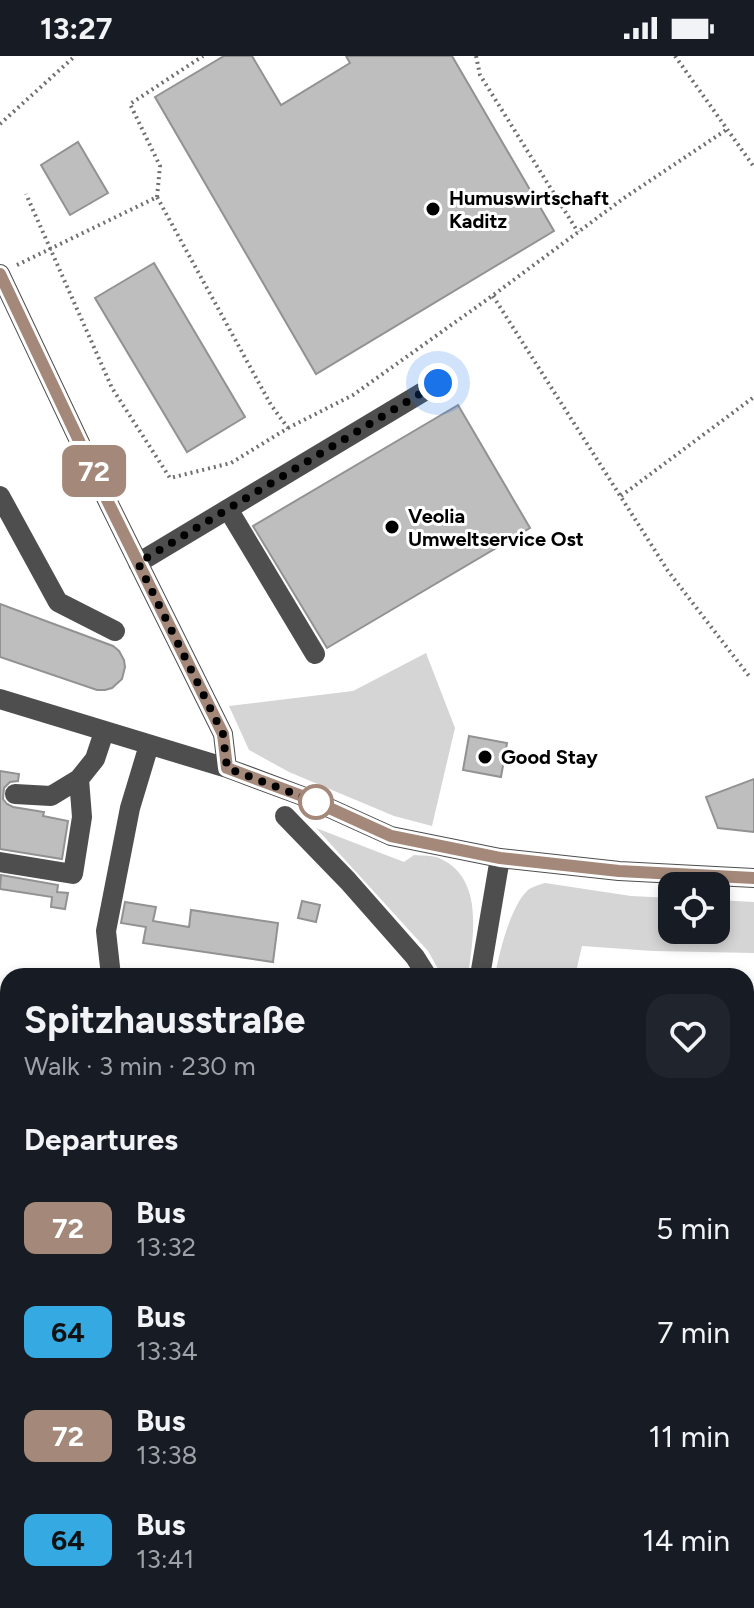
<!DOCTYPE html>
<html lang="en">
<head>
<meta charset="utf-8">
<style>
	body { margin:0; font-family:Figtree,sans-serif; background:#20242c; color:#f1f3f6; height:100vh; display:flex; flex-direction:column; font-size:30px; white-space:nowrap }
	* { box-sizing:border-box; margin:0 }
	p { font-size:26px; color:#9ea1a6 }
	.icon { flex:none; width:44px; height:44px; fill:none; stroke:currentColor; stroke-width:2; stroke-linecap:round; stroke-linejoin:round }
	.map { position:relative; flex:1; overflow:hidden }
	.details { position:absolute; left:0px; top:912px; width:754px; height:640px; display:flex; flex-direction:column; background:#171b24; border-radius:24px 24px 0 0; box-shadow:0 4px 12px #0003 }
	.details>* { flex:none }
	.badge { padding:0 16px; border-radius:12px; font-size:28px; line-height:52px }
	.tools { position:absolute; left:658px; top:816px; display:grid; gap:16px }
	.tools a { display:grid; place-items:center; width:72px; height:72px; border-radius:16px; background:#171b24; box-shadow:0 4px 12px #0003; font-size:40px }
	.you { position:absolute; width:40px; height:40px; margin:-20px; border:6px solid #fff; border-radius:50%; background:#1a73e8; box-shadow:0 0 0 12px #1a73e833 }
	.map>.badge { position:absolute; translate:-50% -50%; box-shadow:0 0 0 4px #fff }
	h2 { padding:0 24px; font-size:30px; line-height:72px }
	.round { display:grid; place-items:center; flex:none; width:84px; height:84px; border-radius:24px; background:#20242c }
	.head { display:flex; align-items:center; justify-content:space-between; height:136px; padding:0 24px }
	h1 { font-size:38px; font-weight:700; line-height:60px }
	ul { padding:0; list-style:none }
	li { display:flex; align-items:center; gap:24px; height:104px; padding:0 24px }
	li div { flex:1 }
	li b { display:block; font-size:30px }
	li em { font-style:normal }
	li .badge { min-width:88px; font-weight:700; text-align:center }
	.status { display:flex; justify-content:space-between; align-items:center; height:56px; padding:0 40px; background:#171b24; direction:ltr }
	.status svg { height:22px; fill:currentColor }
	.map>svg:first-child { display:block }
</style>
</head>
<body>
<div class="status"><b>13:27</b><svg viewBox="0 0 49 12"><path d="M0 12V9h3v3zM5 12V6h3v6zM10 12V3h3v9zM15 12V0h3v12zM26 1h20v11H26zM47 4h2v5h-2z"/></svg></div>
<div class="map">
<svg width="754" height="1552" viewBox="0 0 754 1552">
	<rect width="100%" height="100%" fill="#fff"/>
	<!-- green -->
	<path fill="#d5d5d5" d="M426,597L455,672L432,770L394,760L289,716L249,694L229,650L353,635Z
		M316,772L404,806L414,799C422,800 432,799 439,802C485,822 473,881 468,920H442L428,895Z
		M545,827L631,840L672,842V874H716V844L754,846V897L653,895L582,890L575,920H495C499,897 510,852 527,835C531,831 539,829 545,827Z"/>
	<!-- building -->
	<path fill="#bebebe" stroke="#929292" stroke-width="2" d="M224,0H252L281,49L350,7L346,0H452L554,175L316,318L155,41Z
		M78,86L108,137L70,159L41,109Z
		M154,207L245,361L187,396L95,242Z
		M458,349L530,472L327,592L253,470Z
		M0,548L113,590L119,595L124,604L125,611L122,623L112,632L105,634H97L0,601Z
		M469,680L507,687L501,721L463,714Z
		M0,715L19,718L18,725L10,726L4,732L3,743L7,748L13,751L44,756L43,760L68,765L62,803L0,793Z
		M754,723V776L718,772L706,741Z
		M1,819L58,829L57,836L68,837L65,853L51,851L52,841L0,833Z
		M302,845L320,849L316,866L298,862Z
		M125,846L156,851L153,865L189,871L191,854L278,867L273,906L143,887L146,871L121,867Z"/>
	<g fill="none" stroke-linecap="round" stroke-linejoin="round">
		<!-- path -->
		<path stroke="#707070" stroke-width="4" stroke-dasharray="2 4" stroke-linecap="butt" d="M476,0L480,19L578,176
			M675,0L754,111
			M0,68L75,0
			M157,141L160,110L130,48L203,0
			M17,209L157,141L271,349L288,372L231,407L170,422L112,332L26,138
			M493,240L668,515L749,620
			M288,372L353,339L492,240L624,142L726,74
			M621,440L754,341"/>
		<!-- minor -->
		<path stroke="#4e4e4e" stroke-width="20" d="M0,218L108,446L223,678L227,712
			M0,440L58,546L115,575
			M228,453L315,598
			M138,507L438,327
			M0,643L227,712L305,741L391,780L500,802L619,815L754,822
			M15,738L51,740L79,723L95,703L104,676
			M285,760L348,825L415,901L427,920
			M0,806L73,818L82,761L79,723
			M111,920L106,875L130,752L149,689
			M480,920L500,802
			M746,1062H754
			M746,1394L754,1391
			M729,1544L732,1552"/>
	</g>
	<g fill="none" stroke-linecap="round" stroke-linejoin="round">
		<!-- line casing -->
		<g stroke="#fff" stroke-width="18">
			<path id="line" d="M0,218L108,446L223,678L227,712L305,741L391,780L500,802L619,815L754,822"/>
		</g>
		<!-- line -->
		<use href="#line" stroke="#a4897a" stroke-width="12"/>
		<!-- walk -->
		<path stroke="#000" stroke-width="8" stroke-dasharray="0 14.4" d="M316,746L227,712L223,678L138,507L438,327"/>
	</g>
	<!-- markers -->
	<g fill="#000" stroke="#fff" stroke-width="3">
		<circle cx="433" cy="153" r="8"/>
		<circle cx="392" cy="471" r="8"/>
		<circle cx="485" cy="701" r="8"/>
	</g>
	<circle fill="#fff" stroke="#a4897a" stroke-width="4" cx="316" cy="746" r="16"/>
	<g text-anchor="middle" stroke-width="6" stroke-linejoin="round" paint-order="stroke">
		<!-- poi labels -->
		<g font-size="20" font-weight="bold" fill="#000" stroke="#fff" text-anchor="start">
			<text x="449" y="149">Humuswirtschaft<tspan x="449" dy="23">Kaditz</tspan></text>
			<text x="408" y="467">Veolia<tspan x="408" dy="23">Umweltservice Ost</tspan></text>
			<text x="501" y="708">Good Stay</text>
		</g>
	</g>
</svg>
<div class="tools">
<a><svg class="icon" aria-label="locate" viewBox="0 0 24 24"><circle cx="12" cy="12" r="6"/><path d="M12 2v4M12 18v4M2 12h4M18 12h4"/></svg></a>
</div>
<div class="you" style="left:438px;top:327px"></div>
<b class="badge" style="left:94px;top:415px;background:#a4897a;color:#fff">72</b>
<section class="details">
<div class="head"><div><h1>Spitzhausstraße</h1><p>Walk · 3 min · 230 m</p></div><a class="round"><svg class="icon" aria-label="heart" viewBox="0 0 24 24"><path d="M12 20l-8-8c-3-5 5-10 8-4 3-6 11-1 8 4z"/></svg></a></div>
<h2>Departures</h2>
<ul>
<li><span class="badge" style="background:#a4897a;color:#fff">72</span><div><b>Bus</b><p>13:32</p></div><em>5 min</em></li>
<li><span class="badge" style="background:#35a9e1;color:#111">64</span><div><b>Bus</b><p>13:34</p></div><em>7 min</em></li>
<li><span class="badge" style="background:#a4897a;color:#fff">72</span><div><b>Bus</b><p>13:38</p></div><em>11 min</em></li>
<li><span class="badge" style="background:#35a9e1;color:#111">64</span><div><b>Bus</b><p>13:41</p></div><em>14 min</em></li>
</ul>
</section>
</div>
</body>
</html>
